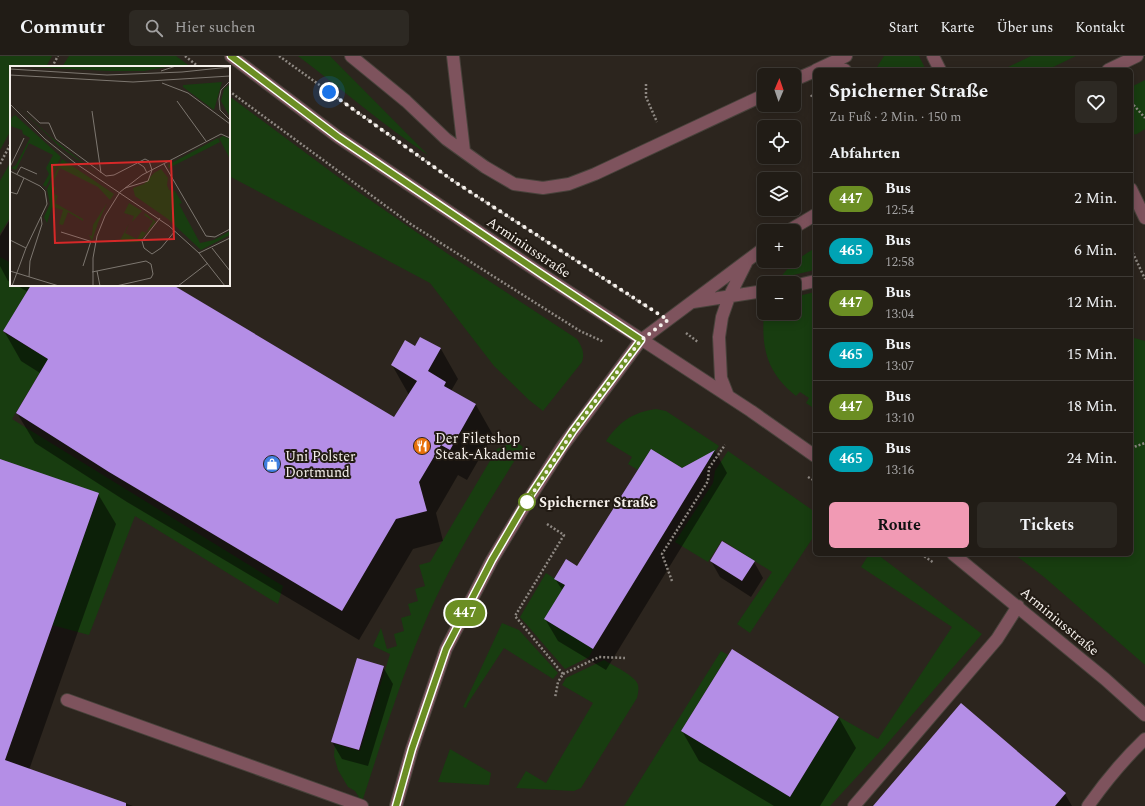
<!DOCTYPE html>
<html lang="de">
<head>
<meta charset="utf-8">
<style>
	body { margin:0; font-family:Spectral,serif; background:#2d2923; color:#f1f3f6; height:100vh; display:flex; flex-direction:column; font-size:15px; white-space:nowrap }
	* { box-sizing:border-box; margin:0 }
	p { font-size:13px; color:#a2a1a1 }
	.icon { flex:none; width:22px; height:22px; fill:none; stroke:currentColor; stroke-width:2; stroke-linecap:round; stroke-linejoin:round }
	.map { position:relative; flex:1; overflow:hidden }
	.drawer { position:absolute; left:813px; top:12px; width:320px; height:488px; display:flex; flex-direction:column; background:#211c16; border-radius:6px; box-shadow:0 2px 10px #0003,0 0 0 1px #3e3a35 }
	.drawer>* { flex:none }
	.badge { padding:0 8px; border-radius:13px; font-size:14px; line-height:26px }
	.needle { width:26px; rotate:2deg }
	.tools { position:absolute; left:757px; top:12px; display:grid; gap:8px }
	.tools a { display:grid; place-items:center; width:44px; height:44px; border-radius:6px; background:#211c16; box-shadow:0 2px 10px #0003,0 0 0 1px #3e3a35; font-size:20px }
	.you { position:absolute; width:20px; height:20px; margin:-10px; border:3px solid #fff; border-radius:50%; background:#1a73e8; box-shadow:0 0 0 6px #1a73e833 }
	.map>.badge { position:absolute; translate:-50% -50%; box-shadow:0 0 0 2px #fff }
	h2 { padding:0 16px; font-size:15px; line-height:36px }
	.round { display:grid; place-items:center; flex:none; width:42px; height:42px; border-radius:6px; background:#2d2923 }
	.headline { display:flex; align-items:center; justify-content:space-between; height:68px; padding:0 16px }
	h1 { font-size:19px; font-weight:700; line-height:30px }
	.cta { display:flex; gap:8px; margin-top:auto; padding:8px 16px }
	.cta a { flex:1; height:46px; border-radius:6px; background:#f19ab4; color:#111; font-size:16px; font-weight:700; line-height:46px; text-align:center }
	.cta a+a { background:#2d2923; color:#f1f3f6 }
	ul { padding:0; list-style:none }
	li { display:flex; align-items:center; gap:12px; height:52px; padding:0 16px; border-top:1px solid #3e3a35 }
	li div { flex:1 }
	li b { display:block; font-size:15px }
	li em { font-style:normal }
	li .badge { min-width:44px; font-weight:700; text-align:center }
	header { display:flex; align-items:center; gap:24px; box-sizing:border-box; height:56px; padding:0 20px; background:#211c16; border-bottom:1px solid #3e3a35 }
	header strong { font-size:19px }
	nav { display:flex; gap:22px; margin-inline-start:auto; font-size:14px }
	.search { width:280px; height:36px; background:#2d2923; display:flex; align-items:center; gap:10px; box-sizing:border-box; padding:0 14px; border-radius:6px; color:#a2a1a1; font-size:15px }
	.map>svg:first-child { display:block }
</style>
</head>
<body>
<header>
<strong>Commutr</strong>
<div class="search"><svg class="icon" aria-label="search" viewBox="0 0 24 24"><circle cx="10" cy="10" r="6"/><path d="M15 15l6 6"/></svg>Hier suchen</div>
<nav><a>Start</a><a>Karte</a><a>Über uns</a><a>Kontakt</a></nav>
</header>
<div class="map">
<svg width="1145" height="750" viewBox="0 0 1145 750">
	<rect width="100%" height="100%" fill="#2c251e"/>
	<!-- green -->
	<path fill="#183d10" d="M0,0H52L46,11H11V74L0,94Z
		M69,0H176L191,11H62Z
		M298,0H330L428,99C383,69 342,33 298,0Z
		M884,0H919L926,14H878L877,11Z
		M1031,0H1076L1047,14H1002Z
		M1145,24V73L1137,78L1131,79V31Z
		M229,40L357,135L448,198L577,283C582,291 585,297 582,306L543,355L529,344L494,310L430,227L229,120Z
		M11,105V160L0,178V125Z
		M815,192V214L780,222C790,209 801,200 815,192Z
		M0,201L11,207V229H31L3,276L48,303L12,363L283,530L278,548L135,460L89,579L52,569L99,438L0,403Z
		M815,236V353L806,347L809,342L800,336L796,340C767,317 761,292 764,257H794V241Z
		M1131,281L1145,285V609L1044,521L1014,498H1131Z
		M656,353L666,355L719,390L709,405H695L682,412L651,393L638,414L628,408L632,401L606,385C619,366 633,356 656,353Z
		M508,388H519L523,391C487,449 449,508 423,571C399,628 381,688 362,746L355,735L348,731L338,714L334,700L335,688L360,695L390,598L373,590L381,572L387,593L397,590L394,578L404,575L401,562L411,559L408,548L418,545L415,533L425,530L419,509L430,506L497,393Z
		M728,395L815,456V481L814,480L750,577L737,568L772,516L722,484L708,506L675,486L713,427L715,415Z
		M869,498H877L982,578L886,689L830,750H624L721,595L728,599L681,675L790,741L839,661L878,683L952,571L861,511Z
		M546,517L565,529L593,593L589,601L565,613L520,561Z
		M502,567L519,574L558,617L553,623L504,592L468,647L466,652L463,651Z
		M604,604C612,609 636,620 638,629C639,633 638,638 637,642L581,732L574,735L516,732L526,715L546,727L593,647L562,629L566,622Z
		M450,693L491,717L489,729L438,726Z"/>
	<!-- shadow -->
	<path fill="#0007" d="M11,162V226L8,225L0,210V180Z
		M16,229H172L395,363L409,339L392,309L415,291L421,282L441,293L458,323L451,335L476,349L493,379L467,424L458,419L436,457L443,485L413,493L359,584L127,446L35,387L17,357L40,317L21,305L4,275L28,236Z
		M715,395L727,417L606,614L558,585L545,563L563,535L555,523L578,511L682,413Z
		M0,404L98,438L116,468L29,714L133,750H0Z
		M711,505L754,506L763,522L751,541L720,521Z
		M383,611L393,628L368,710L342,703L332,686Z
		M839,662L856,692L820,750H774L699,705L682,675Z
		M1065,738L1072,750H875Z"/>
	<!-- building -->
	<path fill="#b48ee6" d="M31,229H173L394,361L417,325L391,309L405,284L415,290L420,281L441,292L428,315L446,326L444,330L476,348L450,394L441,389L419,426L427,455L396,463L342,555L109,416L16,357L48,303L3,275Z
		M651,393L682,412L715,394L593,593L544,563L565,529L554,523L566,503L577,510Z
		M0,403L99,437L5,704L126,747V750H0Z
		M722,485L755,505L742,525L710,505Z
		M732,593L839,661L790,741L681,675Z
		M357,602L384,610L359,694L331,686Z
		M961,647L1066,737L1055,750H873Z"/>
	<g fill="none" stroke-linecap="round" stroke-linejoin="round">
		<!-- minor casing -->
		<g stroke="#48423b" stroke-width="14">
			<path id="minor" d="M231,0L338,81L543,219L751,355L815,400
				M351,0L406,45L446,83L485,111L514,128L543,132L569,128L595,118L764,39
				M453,0L464,95
				M933,0L940,14
				M825,10L845,14
				M816,14L846,0
				M1108,14L1137,0
				M794,24L815,15
				M1131,133L1145,162
				M788,175L815,159
				M794,230L815,225
				M693,246L764,235
				M728,340L721,322L719,281L722,261L729,241L746,207
				M953,498L1105,623L1145,659
				M67,644L362,750
				M396,750L412,693L446,593L492,504L527,446L562,391L641,284L764,192
				M854,750L997,583L1018,550
				M1088,750C1105,726 1123,704 1145,683"/>
		</g>
		<!-- path -->
		<path stroke="#8e8882" stroke-width="2.5" stroke-dasharray="2 2" stroke-linecap="butt" d="M185,0L199,11
			M279,0L455,126L650,253
			M52,11L58,0
			M646,28V41L657,66
			M229,35L409,167L580,275L604,286
			M811,39L815,45
			M1131,46L1145,62
			M0,108L11,87
			M1131,193L1145,223
			M686,277L698,286
			M1131,392L1145,387
			M808,421L815,425
			M547,468L564,479L515,560L563,618L558,626L555,642
			M921,498L934,507
			M672,525L662,498L708,425L709,412L725,389
			M563,618L599,601L625,602"/>
		<!-- minor -->
		<use href="#minor" stroke="#7e535d" stroke-width="12"/>
	</g>
	<g fill="none" stroke-linecap="round" stroke-linejoin="round">
		<!-- line casing -->
		<g stroke="#fff" stroke-width="9">
			<path id="line" d="M231,0L338,81L543,219L641,284L573,375L526,446L492,504L446,593L412,693L396,750"/>
		</g>
		<!-- line -->
		<use href="#line" stroke="#6b8e23" stroke-width="6"/>
		<!-- walk -->
		<path stroke="#f6f1ec" stroke-width="4" stroke-dasharray="0 7.2" d="M329,36L455,126L668,264L641,284L573,375L527,446"/>
	</g>
	<!-- icons -->
	<defs>
		<g id="restaurant-disc" transform="scale(0.9)"><circle r="9.5" fill="#e8710a" stroke="#221b14"/><path d="M-5-6h1v4h1v-4h1v4h1v-4h1v5L-1.5 .5V6h-2V.5L-5-1ZM5-6V6H3V1.5H1.5Q1.5-4 5-6Z" fill="#fff"/></g>
		<g id="shop-disc" transform="scale(0.9)"><circle r="9.5" fill="#3f7fe0" stroke="#221b14"/><path d="M-5-2.5h2.3a2.7 3.5 0 0 1 5.4 0H5L5.5 6h-11ZM-1.5-2.5h3a1.5 2.3 0 0 0-3 0Z" fill="#fff"/></g>
	</defs>
	<g fill-rule="evenodd">
		<use href="#restaurant-disc" x="422" y="390"/>
		<use href="#shop-disc" x="272" y="408"/>
	</g>
	<!-- markers -->
	<circle fill="#fff" stroke="#6b8e23" stroke-width="2" cx="527" cy="446" r="8"/>
	<g text-anchor="middle" stroke-width="4" stroke-linejoin="round" paint-order="stroke">
		<!-- street labels -->
		<g font-size="14" fill="#f6f1ec" stroke="#221b14">
			<text transform="translate(529 191) rotate(34)" y="5">Arminiusstraße</text>
			<text transform="translate(1060 565) rotate(40)" y="5">Arminiusstraße</text>
		</g>
		<!-- poi labels -->
		<g font-size="14" fill="#f6f1ec" stroke="#221b14" text-anchor="start">
			<text x="435" y="387">Der Filetshop<tspan x="435" dy="16">Steak-Akademie</tspan></text>
			<text x="285" y="405">Uni Polster<tspan x="285" dy="16">Dortmund</tspan></text>
		</g>
		<!-- stop labels -->
		<g font-size="14" font-weight="bold" fill="#f6f1ec" stroke="#221b14" text-anchor="start">
			<text x="539" y="451">Spicherner Straße</text>
		</g>
	</g>
	<!-- overview -->
	<g transform="translate(10 10)">
		<rect width="220" height="220" fill="#2c251e"/>
		<path d="M0,0H162L134,5H100ZM212,16L204,44L173,21V19ZM220,18V51L211,35L214,23ZM10,42L42,72L87,108L48,79ZM5,49L51,91L36,121L33,119L39,108L36,102L43,89L19,77L6,104L1,102L6,99L20,72L13,68L12,64L0,60V53ZM213,70L220,73V93L209,72ZM208,72L210,76L159,102L158,99ZM52,93L104,128L100,134L88,121L50,102L42,119L46,122L43,127L48,130L45,137L73,153V155L58,146L53,159L49,158L53,144L42,141L37,157L34,151L40,138L37,123ZM151,103L158,112L157,119L159,124L165,125L172,137L169,138L190,177L204,174L220,165V169L191,184L158,153L125,130L123,122L134,118L144,107ZM97,137L88,157L82,175L79,169L82,170L83,159ZM119,137L132,145L122,156L124,150L114,147ZM135,147L146,156L129,176H109L119,158L115,167L127,173L132,165L136,167L143,155L134,149Z" fill="#183d10"/>
		<path fill="none" stroke="#7d7770" stroke-width="1" d="M0,3L97,9L172,6L220,1M151,5L166,0M0,9L123,16L220,10M220,15L211,24L209,33L210,44L220,54M152,17L178,27L220,58M167,35L196,75M0,38L35,73L65,97L159,160L189,187L215,220M17,45L30,57H39L46,73L96,110L104,109L135,93L139,95L142,104L138,115L115,122M82,45L91,107M128,97L134,101L137,107M154,98L196,170L205,171L220,163M0,101L14,72M0,105L30,120L35,125L37,138L16,182L2,220M7,108L11,101L27,108M0,126L7,128L14,112M150,152L132,175L134,182L142,188L151,182L165,165M51,166L86,177M0,174L16,182M202,182L220,205M189,187L220,172M73,200L81,175M0,205L49,220M87,205L90,220M82,206L136,195L141,198L143,208L141,212L106,220M19,211L20,195L32,158L31,151M83,220V192L87,170L95,150L110,126L132,109L211,68L220,72M168,220L198,197"/>
		<path fill="#d62828" fill-opacity="0.15" stroke="#d62828" stroke-width="2" d="M161,95L164,173L45,177L42,99Z"/>
		<rect width="220" height="220" fill="none" stroke="#f6f1ec" stroke-width="2"/>
	</g>
</svg>
<div class="tools">
<a><svg class="needle" viewBox="-14 -14 28 28"><path d="M0-13l5 13h-10z" fill="#e53935"/><path d="M0 13l5-13h-10z" fill="#a2a1a1"/></svg></a>
<a><svg class="icon" aria-label="locate" viewBox="0 0 24 24"><circle cx="12" cy="12" r="6"/><path d="M12 2v4M12 18v4M2 12h4M18 12h4"/></svg></a>
<a><svg class="icon" aria-label="layers" viewBox="0 0 24 24"><path d="M12 4l9 5-9 5-9-5zM3 14l9 5 9-5"/></svg></a>
<a>+</a>
<a>−</a>
</div>
<div class="you" style="left:329px;top:36px"></div>
<b class="badge" style="left:465px;top:557px;background:#6b8e23;color:#fff">447</b>
<section class="drawer">
<div class="headline"><div><h1>Spicherner Straße</h1><p>Zu Fuß · 2 Min. · 150 m</p></div><a class="round"><svg class="icon" aria-label="heart" viewBox="0 0 24 24"><path d="M12 20l-8-8c-3-5 5-10 8-4 3-6 11-1 8 4z"/></svg></a></div>
<h2>Abfahrten</h2>
<ul>
<li><span class="badge" style="background:#6b8e23;color:#fff">447</span><div><b>Bus</b><p>12:54</p></div><em>2 Min.</em></li>
<li><span class="badge" style="background:#00a3b4;color:#fff">465</span><div><b>Bus</b><p>12:58</p></div><em>6 Min.</em></li>
<li><span class="badge" style="background:#6b8e23;color:#fff">447</span><div><b>Bus</b><p>13:04</p></div><em>12 Min.</em></li>
<li><span class="badge" style="background:#00a3b4;color:#fff">465</span><div><b>Bus</b><p>13:07</p></div><em>15 Min.</em></li>
<li><span class="badge" style="background:#6b8e23;color:#fff">447</span><div><b>Bus</b><p>13:10</p></div><em>18 Min.</em></li>
<li><span class="badge" style="background:#00a3b4;color:#fff">465</span><div><b>Bus</b><p>13:16</p></div><em>24 Min.</em></li>
</ul>
<div class="cta"><a>Route</a><a>Tickets</a></div>
</section>
</div>
</body>
</html>
